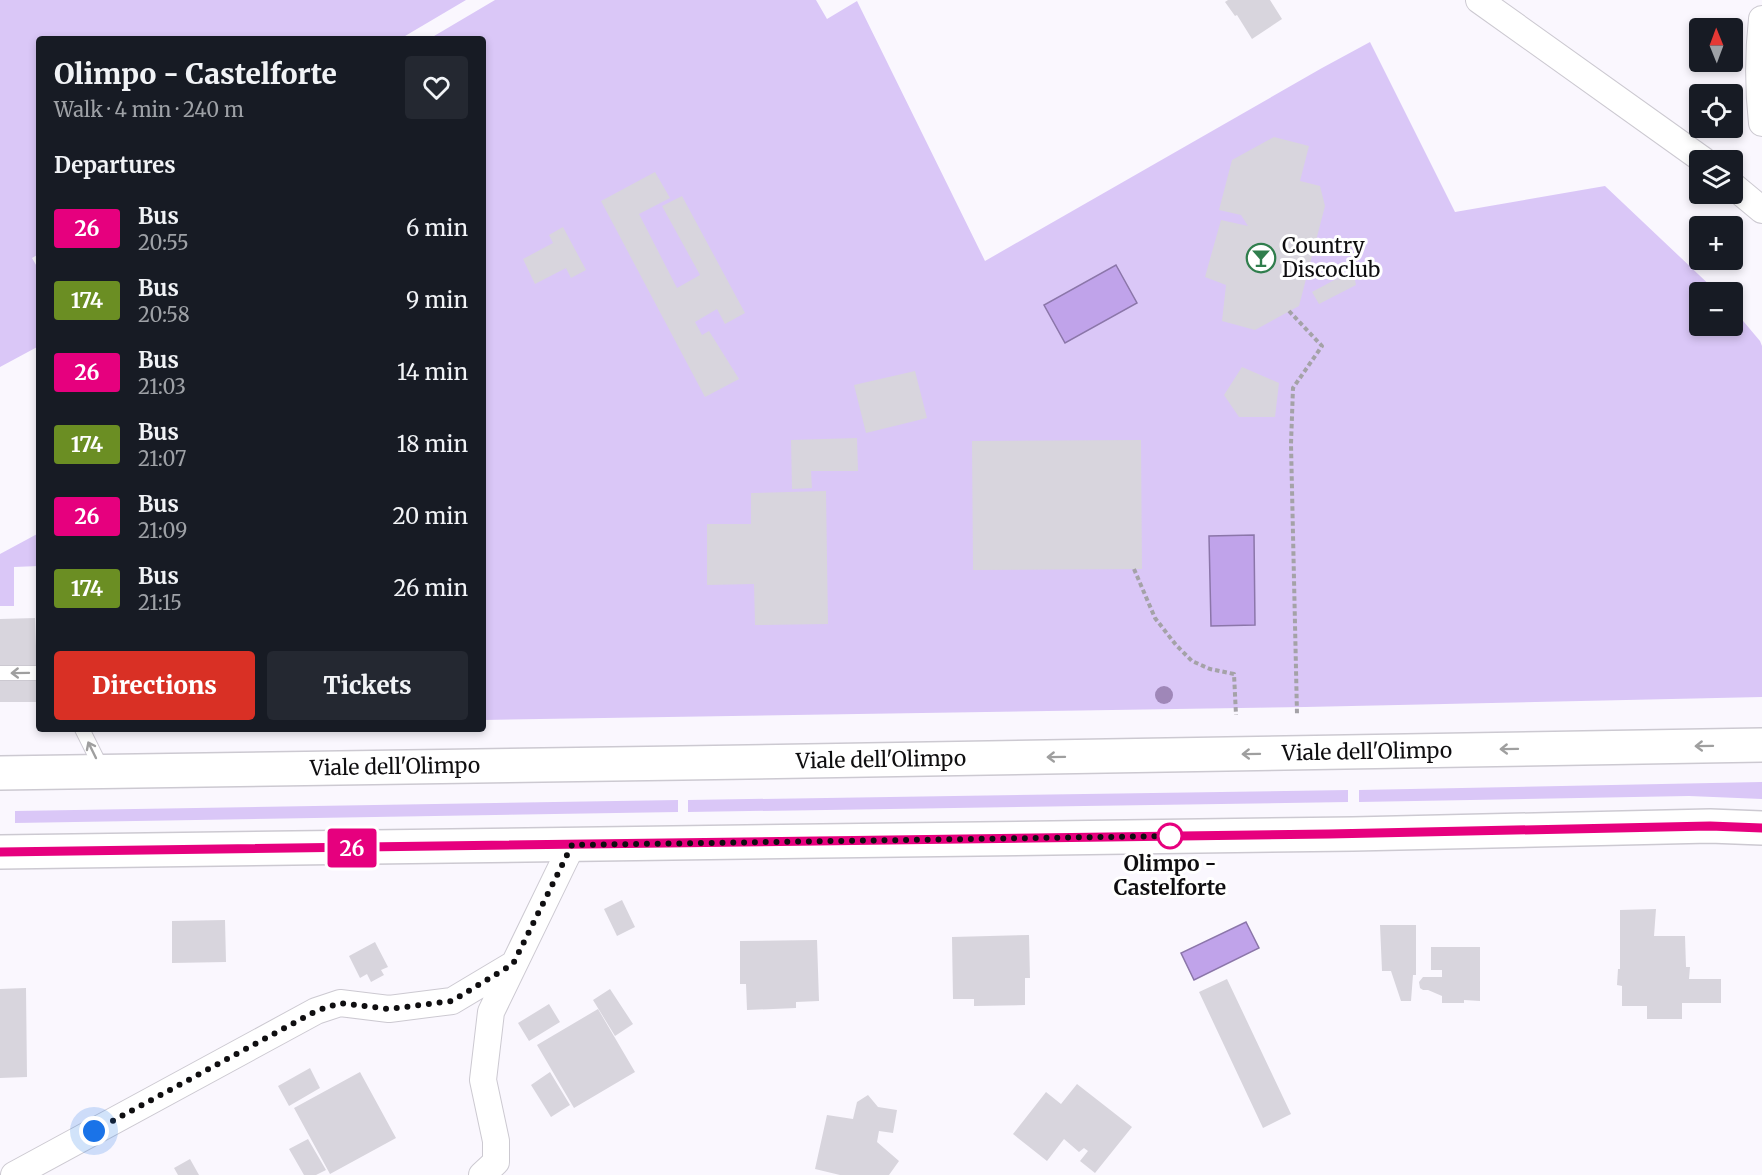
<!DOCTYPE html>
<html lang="en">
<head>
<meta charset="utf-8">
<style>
	body { margin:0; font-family:Merriweather,serif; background:#242831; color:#f1f3f6; height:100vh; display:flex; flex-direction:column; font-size:22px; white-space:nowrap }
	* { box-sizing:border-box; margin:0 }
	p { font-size:20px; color:#9ea1a6 }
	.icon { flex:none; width:33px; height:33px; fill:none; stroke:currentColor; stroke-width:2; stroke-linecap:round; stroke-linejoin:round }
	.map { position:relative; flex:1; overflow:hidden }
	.drawer { position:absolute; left:36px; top:36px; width:450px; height:696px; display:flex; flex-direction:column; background:#171b24; border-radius:6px; box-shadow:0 3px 9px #0003 }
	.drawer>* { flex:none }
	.badge { padding:0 12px; border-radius:4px; font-size:21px; line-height:39px }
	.needle { width:39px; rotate:359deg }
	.controls { position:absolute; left:1689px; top:18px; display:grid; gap:12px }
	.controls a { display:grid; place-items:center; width:54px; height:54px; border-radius:6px; background:#171b24; box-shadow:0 3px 9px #0003; font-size:30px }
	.you { position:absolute; width:30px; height:30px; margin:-15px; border:4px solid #fff; border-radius:50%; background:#1a73e8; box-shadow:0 0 0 9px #1a73e833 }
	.map>.badge { position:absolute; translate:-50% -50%; box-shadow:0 0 0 3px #fff }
	h2 { padding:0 18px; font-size:22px; line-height:54px }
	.round { display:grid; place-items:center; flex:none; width:63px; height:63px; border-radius:6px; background:#242831 }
	.headline { display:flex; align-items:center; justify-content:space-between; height:102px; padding:0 18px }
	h1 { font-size:28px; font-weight:800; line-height:45px }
	.primary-button { display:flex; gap:12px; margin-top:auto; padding:12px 18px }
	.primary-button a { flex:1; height:69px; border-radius:6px; background:#d93025; color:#fff; font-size:24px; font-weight:800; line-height:69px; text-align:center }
	.primary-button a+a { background:#242831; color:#f1f3f6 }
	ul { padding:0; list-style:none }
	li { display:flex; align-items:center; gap:18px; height:72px; padding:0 18px }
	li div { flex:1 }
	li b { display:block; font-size:22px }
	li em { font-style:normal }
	li .badge { min-width:66px; font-weight:700; text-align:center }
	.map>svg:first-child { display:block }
</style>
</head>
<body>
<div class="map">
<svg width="1762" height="1175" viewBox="0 0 1762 1175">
	<rect width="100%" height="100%" fill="#faf7fe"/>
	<!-- green -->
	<path fill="#dac7f7" d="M0,0H466L400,39H39V254L32,258L39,270V346L0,367Z
		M495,0H816L827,19L857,1L985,261L1322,68L1370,42L1455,212L1605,186L1717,292H1700V326H1732L1733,309L1760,341L1762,346V697L1305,707L483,720V39H429Z
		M39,533V566L14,567V606H0V554Z
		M1762,782V799L1689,796L1359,802V790Z
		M1348,790V802L688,812V800Z
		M678,800V812L15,823V811Z"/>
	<!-- water -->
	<path fill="#c0a3ea" stroke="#8b76a9" stroke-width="1.5" d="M1116,265L1137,303L1065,343L1044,305Z
		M1254,535L1255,625L1211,626L1209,536Z
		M1246,922L1259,948L1194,980L1181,953Z"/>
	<!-- building -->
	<path fill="#d8d5dd" d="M1228,0H1270L1282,19L1252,39L1237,15L1235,16L1225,2Z
		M1274,137L1309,146L1300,181L1320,186L1325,206L1299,306L1255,330L1222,321L1226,285L1205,277L1221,220L1248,226L1241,215L1219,210L1232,160Z
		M655,172L670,198L639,214L677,288L700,275L662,206L682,196L745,313L725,324L717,309L695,322L702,335L709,331L739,379L705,397L601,201Z
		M563,227L586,270L571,278L566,268L535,284L523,259L553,243L549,235Z
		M1353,270L1356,285L1319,304L1312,292Z
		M1242,367L1279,383L1275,417H1239L1224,395Z
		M915,371L927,418L866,433L854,385Z
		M857,438L858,471H811L812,488L792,489L791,440Z
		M1141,440L1142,569L973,570L972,441Z
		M826,491L828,624L755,625L754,584L707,585V524H751V493Z
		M35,618L38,702H0V619Z
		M622,900L635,927L617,936L604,909Z
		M1656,909L1654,936H1685L1686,967H1690L1689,979H1721V1003H1682V1019H1647V1006H1622V986L1617,985L1618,969H1620V910Z
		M225,920L226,962L172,963V921Z
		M1380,925H1416V975H1413L1411,1001H1401L1391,971H1382Z
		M1029,935L1030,978H1025V1005L974,1006V999H953L952,937Z
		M817,940L819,1001L796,1002V1008L747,1010L746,984H740V941Z
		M375,942L388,967L381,970L384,975L371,982L367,974L360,978L349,956Z
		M1431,947H1480V1001L1464,1000V1003H1442V996L1428,990H1423L1420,988L1419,982L1423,977H1442V970H1431Z
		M1227,979L1291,1114L1263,1128L1199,992Z
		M26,988L27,1077L0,1078V989Z
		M610,989L633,1024L615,1036L593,1000Z
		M549,1004L560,1022L529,1041L518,1023Z
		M598,1009L635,1072L574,1108L537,1045Z
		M310,1068L320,1088L289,1106L278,1086Z
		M360,1072L396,1138L330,1174L294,1108Z
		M550,1072L570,1105L551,1117L531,1085Z
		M1077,1084L1132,1127L1095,1173L1080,1161L1088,1151L1084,1148L1079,1152L1064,1139L1047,1161L1013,1134L1046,1092L1061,1104Z
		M868,1095L878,1107L897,1110L893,1133L879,1131L877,1142L899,1161L889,1175H840L815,1169L827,1115L853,1119L857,1102Z
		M308,1139L326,1170L316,1175H304L289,1149Z
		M190,1159L199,1175H178L174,1168Z"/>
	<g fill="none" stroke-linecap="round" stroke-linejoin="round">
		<!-- lane casing -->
		<g stroke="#ccc9d1" stroke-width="16">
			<path id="lane" d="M0,673H39
				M82,729L102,769"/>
		</g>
		<!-- street casing -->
		<g stroke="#ccc9d1" stroke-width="28">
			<path id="street" d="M1479,0L1703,160
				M1762,19C1758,55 1758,87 1762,123
				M1732,185L1762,210
				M14,1175L316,1011L340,1003L389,1009L452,1001L514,964
				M482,1175L496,1162V1141L483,1080L491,1012L572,845"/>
		</g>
		<!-- secondary casing -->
		<g stroke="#ccc9d1" stroke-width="36">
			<path id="secondary" d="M0,773L682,763L1762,745
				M0,852L1353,834L1710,826L1762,828"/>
		</g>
		<!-- path -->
		<path stroke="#a4a2a7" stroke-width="4" stroke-dasharray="4.5 3" stroke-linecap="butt" d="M1289,311L1322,346L1293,388L1291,444L1297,714
			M1134,569L1155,618L1176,645L1192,661L1210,669L1234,674L1236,715"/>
		<!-- lane -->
		<use href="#lane" stroke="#fff" stroke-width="14"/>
		<!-- street -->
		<use href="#street" stroke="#fff" stroke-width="26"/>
		<!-- secondary -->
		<use href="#secondary" stroke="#fff" stroke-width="33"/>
	</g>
	<!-- trees -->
	<circle fill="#9f87b8" cx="1164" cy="695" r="9"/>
	<!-- one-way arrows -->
	<defs><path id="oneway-shaft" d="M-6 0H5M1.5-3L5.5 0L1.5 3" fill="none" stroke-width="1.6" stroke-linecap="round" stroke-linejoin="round" transform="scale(1.5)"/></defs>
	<g stroke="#9f9f9f">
		<use href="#oneway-shaft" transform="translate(20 673) rotate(179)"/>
		<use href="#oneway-shaft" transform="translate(1704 746) rotate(179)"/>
		<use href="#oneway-shaft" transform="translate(1509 749) rotate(179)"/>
		<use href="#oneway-shaft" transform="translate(92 750) rotate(-116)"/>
		<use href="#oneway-shaft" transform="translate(1251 754) rotate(179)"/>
		<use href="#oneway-shaft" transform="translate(1056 757) rotate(179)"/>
	</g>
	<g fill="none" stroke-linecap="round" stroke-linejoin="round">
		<!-- line casing -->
		<g stroke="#fff" stroke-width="14">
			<path id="line" d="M0,852L1329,834L1710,826L1762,828"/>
		</g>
		<!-- line -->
		<use href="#line" stroke="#e6007e" stroke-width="9"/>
		<!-- walk -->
		<path stroke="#0f0e10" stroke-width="6" stroke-dasharray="0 10.8" d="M94,1131L316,1011L340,1003L389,1009L452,1001L513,964L572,845L1170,836"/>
	</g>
	<!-- icons -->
	<defs>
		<g id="bar-ring" transform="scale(1.5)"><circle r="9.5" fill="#fff" stroke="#307e4d" stroke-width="1.5"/><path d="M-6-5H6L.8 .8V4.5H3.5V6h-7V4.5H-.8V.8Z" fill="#307e4d"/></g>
	</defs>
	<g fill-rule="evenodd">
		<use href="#bar-ring" x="1261" y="258"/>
	</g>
	<!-- markers -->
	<circle fill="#fff" stroke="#e6007e" stroke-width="3" cx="1170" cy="836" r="12"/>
	<g text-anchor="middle" stroke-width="6" stroke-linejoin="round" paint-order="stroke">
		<!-- poi labels -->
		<g font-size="21" fill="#0f0e10" stroke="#fff" text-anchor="start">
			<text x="1282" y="253">Country<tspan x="1282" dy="24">Discoclub</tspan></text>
		</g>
		<!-- street labels -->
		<g font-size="21" fill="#0f0e10" stroke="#fff">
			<text transform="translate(1367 752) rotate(-1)" y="7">Viale dell'Olimpo</text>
			<text transform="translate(881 760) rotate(-1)" y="7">Viale dell'Olimpo</text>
			<text transform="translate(395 767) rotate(-1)" y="7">Viale dell'Olimpo</text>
		</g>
		<!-- stop labels -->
		<g font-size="21" font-weight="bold" fill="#0f0e10" stroke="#fff">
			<text x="1170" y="871">Olimpo -<tspan x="1170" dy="24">Castelforte</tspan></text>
		</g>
	</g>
</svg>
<div class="controls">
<a><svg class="needle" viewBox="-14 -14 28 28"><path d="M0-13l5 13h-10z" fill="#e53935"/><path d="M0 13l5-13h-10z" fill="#9ea1a6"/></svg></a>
<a><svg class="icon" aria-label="locate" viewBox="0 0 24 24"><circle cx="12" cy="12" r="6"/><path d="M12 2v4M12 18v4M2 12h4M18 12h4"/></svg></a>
<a><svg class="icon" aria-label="layers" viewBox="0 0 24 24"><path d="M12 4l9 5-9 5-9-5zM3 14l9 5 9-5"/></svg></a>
<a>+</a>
<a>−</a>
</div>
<div class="you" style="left:94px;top:1131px"></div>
<b class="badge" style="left:352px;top:848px;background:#e6007e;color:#fff">26</b>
<section class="drawer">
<div class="headline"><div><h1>Olimpo - Castelforte</h1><p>Walk · 4 min · 240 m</p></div><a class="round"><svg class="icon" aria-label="heart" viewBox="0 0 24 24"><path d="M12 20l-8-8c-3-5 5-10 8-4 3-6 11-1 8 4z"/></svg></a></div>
<h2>Departures</h2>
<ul>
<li><span class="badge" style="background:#e6007e;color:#fff">26</span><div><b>Bus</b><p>20:55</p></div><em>6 min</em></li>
<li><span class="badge" style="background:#6b8e23;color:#fff">174</span><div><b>Bus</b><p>20:58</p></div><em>9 min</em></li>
<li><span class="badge" style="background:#e6007e;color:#fff">26</span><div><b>Bus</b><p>21:03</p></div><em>14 min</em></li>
<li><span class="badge" style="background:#6b8e23;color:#fff">174</span><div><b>Bus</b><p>21:07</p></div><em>18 min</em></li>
<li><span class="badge" style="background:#e6007e;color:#fff">26</span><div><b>Bus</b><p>21:09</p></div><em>20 min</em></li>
<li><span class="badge" style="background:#6b8e23;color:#fff">174</span><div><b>Bus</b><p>21:15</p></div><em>26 min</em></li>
</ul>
<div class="primary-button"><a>Directions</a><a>Tickets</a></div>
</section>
</div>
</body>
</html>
